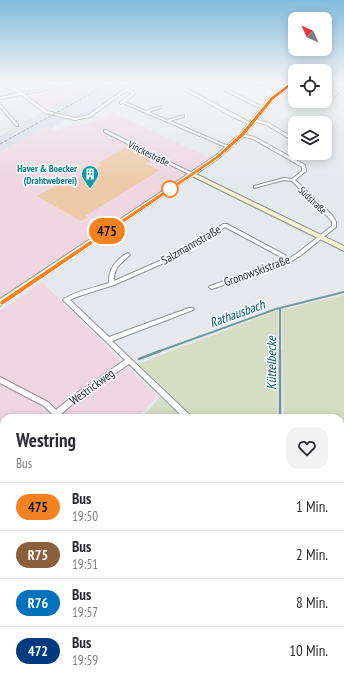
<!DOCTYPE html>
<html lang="de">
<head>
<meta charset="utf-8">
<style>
	body { margin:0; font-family:"PT Sans Narrow",sans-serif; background:#f2f2f3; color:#2b2b33; height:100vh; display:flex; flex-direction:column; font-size:15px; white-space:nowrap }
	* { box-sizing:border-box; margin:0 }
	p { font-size:13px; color:#7c7c81 }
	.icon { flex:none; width:22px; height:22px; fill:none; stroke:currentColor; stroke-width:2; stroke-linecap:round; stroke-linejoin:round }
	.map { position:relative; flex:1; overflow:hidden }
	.details { position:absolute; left:0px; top:414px; width:344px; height:268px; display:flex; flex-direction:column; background:#fff; border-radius:12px 12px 0 0; box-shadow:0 2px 10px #0003 }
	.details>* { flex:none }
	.badge { padding:0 8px; border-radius:13px; font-size:14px; line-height:26px }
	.needle { width:26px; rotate:315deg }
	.controls { position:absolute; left:288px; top:12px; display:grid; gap:8px }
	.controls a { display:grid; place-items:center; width:44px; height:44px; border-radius:8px; background:#fff; box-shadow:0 2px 10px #0003; font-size:20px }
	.map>.badge { position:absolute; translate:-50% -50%; box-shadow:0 0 0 2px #fff }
	.round { display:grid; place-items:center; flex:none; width:42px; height:42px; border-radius:12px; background:#f2f2f3 }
	.summary { display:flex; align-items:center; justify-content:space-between; height:68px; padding:0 16px }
	h1 { font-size:19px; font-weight:600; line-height:30px }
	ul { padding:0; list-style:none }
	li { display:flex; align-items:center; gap:12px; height:48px; padding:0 16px; border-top:1px solid #e1e1e2 }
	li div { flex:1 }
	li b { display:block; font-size:15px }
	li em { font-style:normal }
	li .badge { min-width:44px; font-weight:700; text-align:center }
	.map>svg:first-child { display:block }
</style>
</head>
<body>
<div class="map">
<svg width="344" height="682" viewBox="0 0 344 682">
	<rect width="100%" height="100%" fill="#e5e8ec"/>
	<!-- commercial -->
	<path fill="#dedbf1" d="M125,83H129L124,86L120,92L86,116L69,117L92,100Z"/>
	<!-- industrial -->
	<path fill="#efd6e1" d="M0,83H96L51,108L48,111L19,89Z
		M112,112L210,158L0,297V152L46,126L56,130L69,126L87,124L98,120Z
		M42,282L131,372L157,396L137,418H4V542L0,539V311Z"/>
	<!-- built -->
	<path fill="#d5dce6" d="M96,83H125L92,100L69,117L48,111L50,108Z
		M43,112L66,119L52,128L46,126L0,152V136Z"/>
	<!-- green -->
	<path fill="#d5ddc2" d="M344,295V443L340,449V418H286L284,417L282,310Z
		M278,310L277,418H195L138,364Z
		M160,397L182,418H142Z
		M344,591V682H254L258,678H340V595Z"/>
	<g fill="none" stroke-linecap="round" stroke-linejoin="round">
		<!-- stream-far2 -->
		<path stroke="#70999c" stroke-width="2" d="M280,308V352
			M157,352L276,309L344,292"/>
		<!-- stream-far1 -->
		<path stroke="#70999c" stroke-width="2.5" d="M280,351V418
			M139,359L160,351"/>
		<!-- stream -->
		<path stroke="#70999c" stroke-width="3" d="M340,549L344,553
			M0,571L4,566"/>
	</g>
	<!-- building -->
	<path fill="#edcba9" d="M125,148L152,160L145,164L160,170L85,216L88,217L81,221L37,196L67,180L71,182L102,165L98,163Z"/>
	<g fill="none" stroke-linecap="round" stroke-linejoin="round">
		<!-- street casing -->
		<g stroke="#8f9194" stroke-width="2">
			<path id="street" d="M71,83H77L24,94L47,111L75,118L88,115L125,89L130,83H133L128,90L133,91L135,94L125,102L146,111L161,106V108L149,112L167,120L184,115V117L170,121L231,147L228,148L123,103L120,104V102L131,94V93L126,91L90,117L75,120L45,113L21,95L0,99V97L19,93L16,91L0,86V84L18,89L22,93Z
				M172,83H176L253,124L250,125L231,116Z
				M211,83H215L257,104L266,107L264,108L255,106Z
				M258,83H262L282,91L280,92Z
				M325,89L337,92L338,93L333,98H331L334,93L325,91Z
				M0,104L18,124V126H16L0,107Z
				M254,119L269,123L295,139V142L267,125L253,121L252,120Z
				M104,130H106L194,174L191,175L104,132Z
				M241,134L255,137L305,165L306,171L295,180L332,215L336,222V227L300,256L290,262L212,289L210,288L209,287L210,286L284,260L281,257L225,227L184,254L114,285L76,297L70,300L109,337L189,308H193L194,309L193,310L112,341L191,416L192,418H184L129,364L78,399L57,418H49L52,414L44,406L0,383V377L48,402L56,410L74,395L125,360L63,300C72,292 97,287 109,283C108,270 116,259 128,253L130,255C121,264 114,266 114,281L180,252L223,224H227L285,255L288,259L296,254L332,226V222L328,217L292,181L284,180L254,188V186L284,178L292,179L302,171V167L253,139L241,136Z
				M4,460V469L0,471V462Z
				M340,560L344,562V580L340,582L341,571Z
				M238,678H250L248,682H236Z"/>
		</g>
		<!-- secondary casing -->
		<g stroke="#8f9194" stroke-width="2">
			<path id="secondary" d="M290,83H295L274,99L244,136L219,158L196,174L344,246V251L192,176L0,306V299L215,156L240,134L270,97Z"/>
		</g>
		<!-- street -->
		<use href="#street" fill="#fff" fill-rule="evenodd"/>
		<!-- secondary -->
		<use href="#secondary" fill="#f1f3cb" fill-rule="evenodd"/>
		<!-- rail -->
		<path stroke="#7d7f81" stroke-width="1" stroke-dasharray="3.5 1.5" stroke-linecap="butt" d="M0,144L110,83"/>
	</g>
	<!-- sky -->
	<linearGradient id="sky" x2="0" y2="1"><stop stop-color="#83bbdc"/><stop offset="0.46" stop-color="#f3f5f6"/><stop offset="1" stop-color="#f3f5f6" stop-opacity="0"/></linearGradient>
	<rect width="344" height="179" fill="url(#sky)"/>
	<!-- line -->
	<path fill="#f58220" stroke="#fff" d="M291,82L295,83L274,99L244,136L219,158L3,305H0V301L216,156L240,134L271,97Z"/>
	<!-- icons -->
	<defs>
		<g id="building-pin" transform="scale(0.9)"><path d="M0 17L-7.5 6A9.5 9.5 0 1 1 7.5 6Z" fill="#0f9aa8" stroke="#f2f5f9"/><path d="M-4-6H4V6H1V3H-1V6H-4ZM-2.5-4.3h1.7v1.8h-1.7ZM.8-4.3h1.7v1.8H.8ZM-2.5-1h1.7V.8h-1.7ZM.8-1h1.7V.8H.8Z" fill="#fff"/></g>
	</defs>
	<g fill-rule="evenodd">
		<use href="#building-pin" x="90" y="174"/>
	</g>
	<!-- markers -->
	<circle fill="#fff" stroke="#f58220" stroke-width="2" cx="170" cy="189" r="8"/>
	<g text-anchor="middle" stroke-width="3.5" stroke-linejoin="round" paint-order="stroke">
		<!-- far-street labels -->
		<g font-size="10" fill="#303132" stroke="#f2f5f9">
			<text transform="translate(149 153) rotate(26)" y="4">Vinckestraße</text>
			<text transform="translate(313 200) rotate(44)" y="4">Südstraße</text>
		</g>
		<!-- far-culture labels -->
		<g font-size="10" font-weight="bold" fill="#0d838f" stroke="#f2f5f9" text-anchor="end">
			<text x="77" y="172">Haver &amp; Boecker<tspan x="77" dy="12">(Drahtweberei)</tspan></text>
		</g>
		<!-- street labels -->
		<g font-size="12" fill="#303132" stroke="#f2f5f9">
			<text transform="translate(191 245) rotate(-30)" y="4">Salzmannstraße</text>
			<text transform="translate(257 271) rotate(-20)" y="4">Gronowskistraße</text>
			<text transform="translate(92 387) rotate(-36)" y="4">Westrickweg</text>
		</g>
		<!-- water labels -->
		<g font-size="13" font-style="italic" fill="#126267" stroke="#f2f5f9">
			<text transform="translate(237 313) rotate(-20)" y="5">Rathausbach</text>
			<text transform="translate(271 363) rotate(-90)" y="5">Küttelbecke</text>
		</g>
	</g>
</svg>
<div class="controls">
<a><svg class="needle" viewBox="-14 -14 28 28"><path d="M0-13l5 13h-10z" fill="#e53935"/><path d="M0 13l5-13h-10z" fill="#7c7c81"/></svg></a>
<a><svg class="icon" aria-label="locate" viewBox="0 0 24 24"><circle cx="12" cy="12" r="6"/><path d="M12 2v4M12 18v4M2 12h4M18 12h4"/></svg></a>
<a><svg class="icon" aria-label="layers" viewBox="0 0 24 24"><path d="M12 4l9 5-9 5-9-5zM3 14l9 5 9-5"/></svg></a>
</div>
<b class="badge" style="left:107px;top:231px;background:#f58220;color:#111">475</b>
<section class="details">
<div class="summary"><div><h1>Westring</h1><p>Bus</p></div><a class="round"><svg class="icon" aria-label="heart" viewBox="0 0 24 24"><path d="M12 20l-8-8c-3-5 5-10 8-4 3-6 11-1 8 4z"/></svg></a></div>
<ul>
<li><span class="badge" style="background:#f58220;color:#111">475</span><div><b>Bus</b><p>19:50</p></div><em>1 Min.</em></li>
<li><span class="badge" style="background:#8b5e3c;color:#fff">R75</span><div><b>Bus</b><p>19:51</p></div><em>2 Min.</em></li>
<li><span class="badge" style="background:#0072bc;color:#fff">R76</span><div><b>Bus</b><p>19:57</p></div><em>8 Min.</em></li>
<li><span class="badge" style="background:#003b80;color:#fff">472</span><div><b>Bus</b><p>19:59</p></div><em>10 Min.</em></li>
</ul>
</section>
</div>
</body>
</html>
